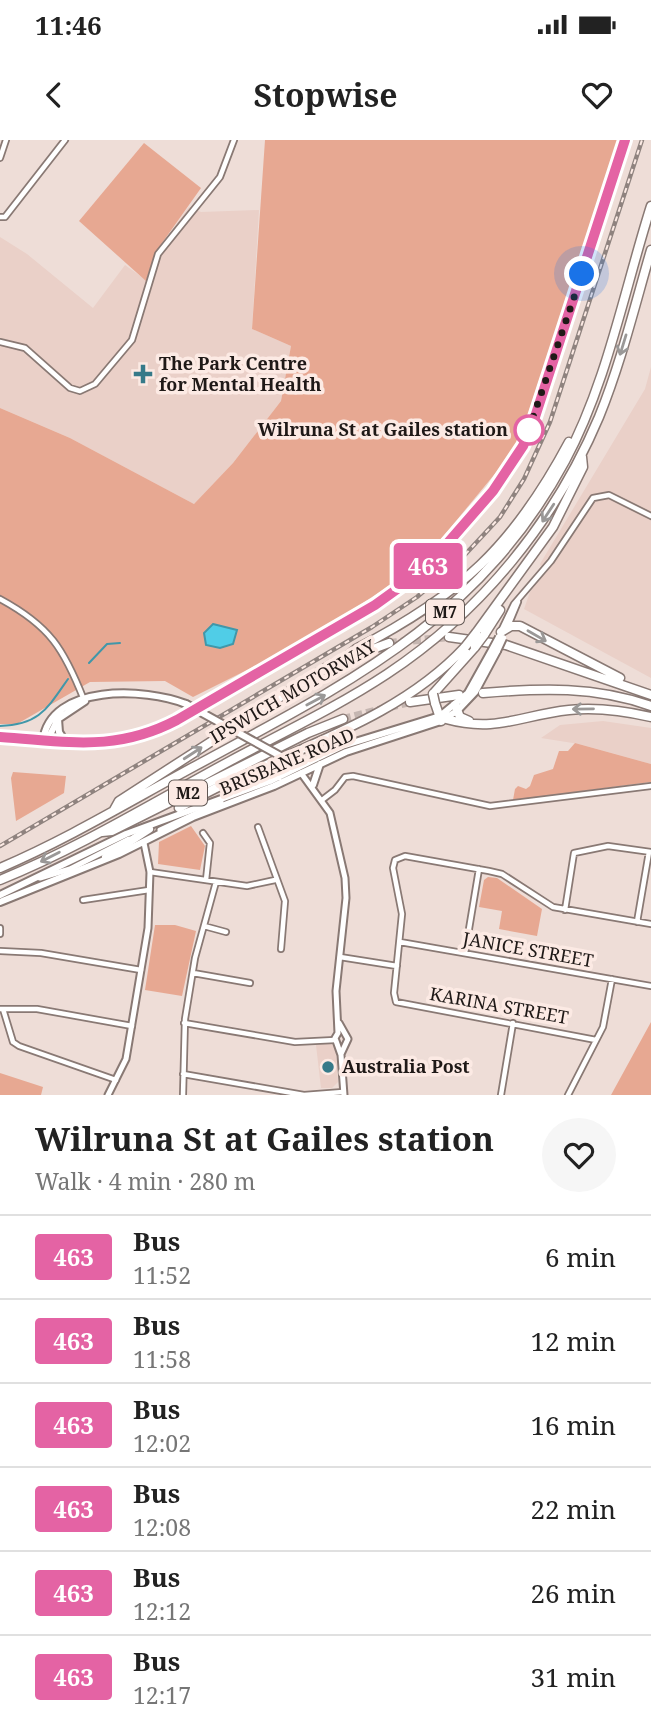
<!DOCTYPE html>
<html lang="en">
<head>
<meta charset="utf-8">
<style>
	body { margin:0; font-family:"Noto Serif",serif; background:#f6f6f6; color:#222; height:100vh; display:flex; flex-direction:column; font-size:26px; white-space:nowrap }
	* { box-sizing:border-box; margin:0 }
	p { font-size:23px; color:#767676 }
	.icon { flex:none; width:38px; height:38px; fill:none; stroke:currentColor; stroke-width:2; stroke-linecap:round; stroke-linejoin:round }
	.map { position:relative; height:955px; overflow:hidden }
	.panel { display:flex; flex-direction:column; background:#fff; flex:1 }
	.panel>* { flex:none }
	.badge { padding:0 14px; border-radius:5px; font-size:24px; line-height:46px }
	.you { position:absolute; width:35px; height:35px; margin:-18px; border:5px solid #fff; border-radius:50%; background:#1a73e8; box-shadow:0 0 0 10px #1a73e833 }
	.map>.badge { position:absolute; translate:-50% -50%; box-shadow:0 0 0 4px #fff }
	.round { display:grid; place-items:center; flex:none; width:74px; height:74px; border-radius:37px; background:#f6f6f6 }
	.headline { display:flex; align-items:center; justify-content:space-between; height:119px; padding:0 35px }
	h1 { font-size:33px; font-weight:700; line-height:52px }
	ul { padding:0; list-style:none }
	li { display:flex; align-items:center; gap:21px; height:84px; padding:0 35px; border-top:2px solid #e0e0e0 }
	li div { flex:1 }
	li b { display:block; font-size:26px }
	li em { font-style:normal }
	li .badge { min-width:77px; font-weight:700; text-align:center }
	.status { display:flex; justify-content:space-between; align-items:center; height:49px; padding:0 35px; background:#fff; direction:ltr }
	.status svg { height:19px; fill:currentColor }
	header { display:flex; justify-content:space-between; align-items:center; height:91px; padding:0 35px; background:#fff; font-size:32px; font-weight:700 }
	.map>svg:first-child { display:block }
</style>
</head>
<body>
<div class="status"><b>11:46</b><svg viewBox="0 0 49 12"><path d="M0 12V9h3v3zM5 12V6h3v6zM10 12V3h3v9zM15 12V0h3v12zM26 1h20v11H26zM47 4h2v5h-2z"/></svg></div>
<header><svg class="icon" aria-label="back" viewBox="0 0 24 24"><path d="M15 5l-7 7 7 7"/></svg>Stopwise<svg class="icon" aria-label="heart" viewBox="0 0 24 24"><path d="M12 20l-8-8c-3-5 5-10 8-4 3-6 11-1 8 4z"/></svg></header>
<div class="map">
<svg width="651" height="955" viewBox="0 0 651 955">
	<rect width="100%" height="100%" fill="#eeddd7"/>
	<!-- built -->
	<path fill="#ead0c8" d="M189,67L201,72L259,70L252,189L291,206L281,261L233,323L194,364L70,298L0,268V97L27,114L93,168L125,125L146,140L155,113Z
		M651,227V538L524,469L530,452L544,434L540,424L645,249Z
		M603,581L651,588V624L579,604L541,598L560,585Z
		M330,903L336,908L338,942L332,948H321L316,905Z"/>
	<!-- green -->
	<path fill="#e7a892" d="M265,0H619L517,307L418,427L303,502L193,557L165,541L90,542L17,584H0V268L70,298L194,364L233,323L281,261L291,206L252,189Z
		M144,3L201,48L155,113L146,141L79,81Z
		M575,603L651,624V642L513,660L515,649L518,646L526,649L530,646L534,635L553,629L559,611H568Z
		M13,632L66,636L64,653L16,681L11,638Z
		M191,686L205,706L200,730L158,724L159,702Z
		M488,737L497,738L542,769L537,796L499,789L502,771L479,767L484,740Z
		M155,785H175L196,791L182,856L145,850Z
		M651,882V955H611Z
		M0,933L43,947L41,955H0Z"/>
	<!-- water -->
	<path fill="#50cde7" stroke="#4197a9" stroke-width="2" d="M213,484L237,490L233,504L220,508L206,505L204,493Z"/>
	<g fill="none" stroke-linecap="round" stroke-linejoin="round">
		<!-- stream -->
		<path stroke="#4197a9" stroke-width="2" d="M89,523L107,504L120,503
			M0,586C39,585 47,569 68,539"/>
		<!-- motorway-tunnel -->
		<path stroke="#c5b6b1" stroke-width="8" stroke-dasharray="8 4" stroke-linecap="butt" d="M389,503L449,497
			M343,579L410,562"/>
		<!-- minor casing -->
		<g stroke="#897974" stroke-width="8">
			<path id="minor" d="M0,18L6,0
				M0,77H5L65,0
				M0,202L25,208L70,248L80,251L95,244L132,200L158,114L220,37L234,0
				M0,459C50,486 64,509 84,560
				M508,486L518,462
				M501,491L514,464L551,421L593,358L609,355L651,376
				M322,660L335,650L345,637L353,636L490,666L651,646
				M258,687L285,761L281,809
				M203,693L210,703L206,740
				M150,732L247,746L275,740
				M83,760L149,750
				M565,770L574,713L608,706L651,712
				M637,782L649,712
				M204,786L226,792
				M0,788V794
				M400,802L651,846
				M0,811L41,813L141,830
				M465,813L479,729
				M340,817L397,826
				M193,833L250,843
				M0,869H37L132,886
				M3,869L13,902L19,906L116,940
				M184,883L295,902L335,900
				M596,900L396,862L394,853L402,774L393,728L395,720L405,716L489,731L502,734L553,767L651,784
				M183,934L304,955L343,952
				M183,955L185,879L195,818L216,742
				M501,955L513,883
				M568,955L603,887L612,839"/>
		</g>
		<!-- tertiary casing -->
		<g stroke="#897974" stroke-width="9">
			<path id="tertiary" d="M301,633L330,673L345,738L346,758L336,851L338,893L335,898L341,915L344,955
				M160,690L221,662
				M40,738L70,729L129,699
				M339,883L348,899L341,914
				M108,955L126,919L148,788L150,732L144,703"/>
		</g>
		<!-- secondary casing -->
		<g stroke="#897974" stroke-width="10">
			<path id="secondary" d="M58,579L59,592L66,603
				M0,597C63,601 118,611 177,580L400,449L446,408L493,351L523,306L535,277L625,0
				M43,601C50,543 146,548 186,564
				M47,601L58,579L85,561
				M279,637L284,618
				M313,645L320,624
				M0,755L126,694L270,641L342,606L440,576L468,553L492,510
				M0,762L119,714L193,677L274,646L346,612L441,581L457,571L475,552L497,511"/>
		</g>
		<!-- motorway casing -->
		<g stroke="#897974" stroke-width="11">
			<path id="motorway" d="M501,492L511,486H520L620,538
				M476,493L553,387L583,327L582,317
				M484,495L500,470
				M449,497L506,505L651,555
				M346,517L356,509C460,455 513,407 569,302
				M483,553C541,548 595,546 651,566
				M433,554L475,507
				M410,562L459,555
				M435,563L441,581
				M455,565L460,577L469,581
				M446,579C497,593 521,575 569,570C596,567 625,571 651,577
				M179,668C272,613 390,588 465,507
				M114,670L119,661L330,525L389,503
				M102,692L112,691L308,593L343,579
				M106,717L149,689
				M0,728C68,699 132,660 197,625C348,543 479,480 565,321C607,243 624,151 651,66
				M0,740C79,708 154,662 230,621C282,593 337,567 387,534C482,471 555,381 599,277C621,223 635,165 651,110"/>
		</g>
		<!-- minor -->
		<use href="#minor" stroke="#fff" stroke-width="4.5"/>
		<!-- tertiary -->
		<use href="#tertiary" stroke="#fff" stroke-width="5"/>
		<!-- secondary -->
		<use href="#secondary" stroke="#fff" stroke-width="6"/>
		<!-- motorway -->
		<use href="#motorway" stroke="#fff" stroke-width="8"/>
		<!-- rail casing -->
		<g stroke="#8f837f" stroke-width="4.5">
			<path id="rail" d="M0,706L372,487L417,457L461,419L500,377L524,339L550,282L642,0"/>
		</g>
		<!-- rail -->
		<use href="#rail" stroke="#fceae4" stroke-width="2" stroke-dasharray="5" stroke-linecap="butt"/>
		<!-- secondary-bridge casing -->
		<g stroke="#897974" stroke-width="10" stroke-linecap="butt">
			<path id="secondary-bridge" d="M492,510L499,497
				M497,511L503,498
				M186,564L284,618"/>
		</g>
		<!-- motorway-bridge casing -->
		<g stroke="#897974" stroke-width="11" stroke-linecap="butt">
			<path id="motorway-bridge" d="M465,507L476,493
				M475,507L484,495
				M433,554L435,563"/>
		</g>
		<!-- secondary-bridge -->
		<use href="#secondary-bridge" stroke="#fff" stroke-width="6"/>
		<!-- motorway-bridge -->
		<use href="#motorway-bridge" stroke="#fff" stroke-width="8"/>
	</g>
	<!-- one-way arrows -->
	<defs><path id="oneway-shaft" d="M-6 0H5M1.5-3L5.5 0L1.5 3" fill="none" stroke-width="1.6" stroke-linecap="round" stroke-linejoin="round" transform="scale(1.75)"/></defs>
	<g stroke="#9a9897">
		<use href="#oneway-shaft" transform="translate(623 205) rotate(107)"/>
		<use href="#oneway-shaft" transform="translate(548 373) rotate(123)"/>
		<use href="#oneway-shaft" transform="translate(537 496) rotate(30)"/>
		<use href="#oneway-shaft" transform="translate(316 560) rotate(-28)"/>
		<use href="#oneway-shaft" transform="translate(583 569) rotate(179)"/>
		<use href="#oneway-shaft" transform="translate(193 613) rotate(-33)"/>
		<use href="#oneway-shaft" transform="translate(50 717) rotate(153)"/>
	</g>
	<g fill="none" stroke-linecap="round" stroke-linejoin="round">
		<!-- line casing -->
		<g stroke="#fff" stroke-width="16">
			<path id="line" d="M0,597C66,601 114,613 177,580L375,465L425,429L493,351L523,306L535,277L625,0"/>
		</g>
		<!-- line -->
		<use href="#line" stroke="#e463a4" stroke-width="10"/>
		<!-- walk -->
		<path stroke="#1f1917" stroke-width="7" stroke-dasharray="0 12.6" d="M529,290L527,295L582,134"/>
	</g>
	<!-- markers -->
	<g fill="#367a89" stroke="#fceae4" stroke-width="2.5">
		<path d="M139.5 223.5h7v7h7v7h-7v7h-7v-7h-7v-7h7z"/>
		<circle cx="328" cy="927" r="7"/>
	</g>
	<circle fill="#fff" stroke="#e463a4" stroke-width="3.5" cx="529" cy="290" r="14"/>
	<g text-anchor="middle" stroke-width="7" stroke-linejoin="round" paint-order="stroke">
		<!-- shield labels -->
		<g fill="#fceae4" stroke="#615854" stroke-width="2">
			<rect x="426" y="459.5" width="38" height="25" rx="5"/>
			<rect x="169" y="640.5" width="38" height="25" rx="5"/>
		</g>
		<g font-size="16" font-weight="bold" fill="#1f1917">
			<text x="445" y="478">M7</text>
			<text x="188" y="659">M2</text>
		</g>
		<!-- poi labels -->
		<g font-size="18" font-weight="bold" fill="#1f1917" stroke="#fceae4" text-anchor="start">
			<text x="159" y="230">The Park Centre<tspan x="159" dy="21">for Mental Health</tspan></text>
			<text x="342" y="933">Australia Post</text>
		</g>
		<!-- stop labels -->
		<g font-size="18" font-weight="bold" fill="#1f1917" stroke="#fceae4" text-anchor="end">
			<text x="508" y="296">Wilruna St at Gailes station</text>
		</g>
		<!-- street labels -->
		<g font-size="18" fill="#1f1917" stroke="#fceae4">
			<text transform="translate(293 552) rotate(-30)" y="6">IPSWICH MOTORWAY</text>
			<text transform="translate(287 622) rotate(-23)" y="6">BRISBANE ROAD</text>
			<text transform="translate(528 810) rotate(10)" y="6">JANICE STREET</text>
			<text transform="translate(499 866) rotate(10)" y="6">KARINA STREET</text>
		</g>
	</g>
</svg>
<div class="you" style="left:582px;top:134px"></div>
<b class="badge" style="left:428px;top:426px;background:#e463a4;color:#fff">463</b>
</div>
<section class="panel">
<div class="headline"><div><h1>Wilruna St at Gailes station</h1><p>Walk · 4 min · 280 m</p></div><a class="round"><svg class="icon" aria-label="heart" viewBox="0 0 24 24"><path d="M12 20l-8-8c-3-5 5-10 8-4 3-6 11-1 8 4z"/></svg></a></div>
<ul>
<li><span class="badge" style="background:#e463a4;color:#fff">463</span><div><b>Bus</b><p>11:52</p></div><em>6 min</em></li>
<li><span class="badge" style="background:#e463a4;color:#fff">463</span><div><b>Bus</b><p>11:58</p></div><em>12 min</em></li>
<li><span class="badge" style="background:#e463a4;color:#fff">463</span><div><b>Bus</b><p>12:02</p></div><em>16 min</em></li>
<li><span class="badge" style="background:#e463a4;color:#fff">463</span><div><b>Bus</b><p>12:08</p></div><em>22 min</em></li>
<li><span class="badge" style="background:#e463a4;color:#fff">463</span><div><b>Bus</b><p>12:12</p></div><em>26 min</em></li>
<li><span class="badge" style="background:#e463a4;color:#fff">463</span><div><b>Bus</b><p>12:17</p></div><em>31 min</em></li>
</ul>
</section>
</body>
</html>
